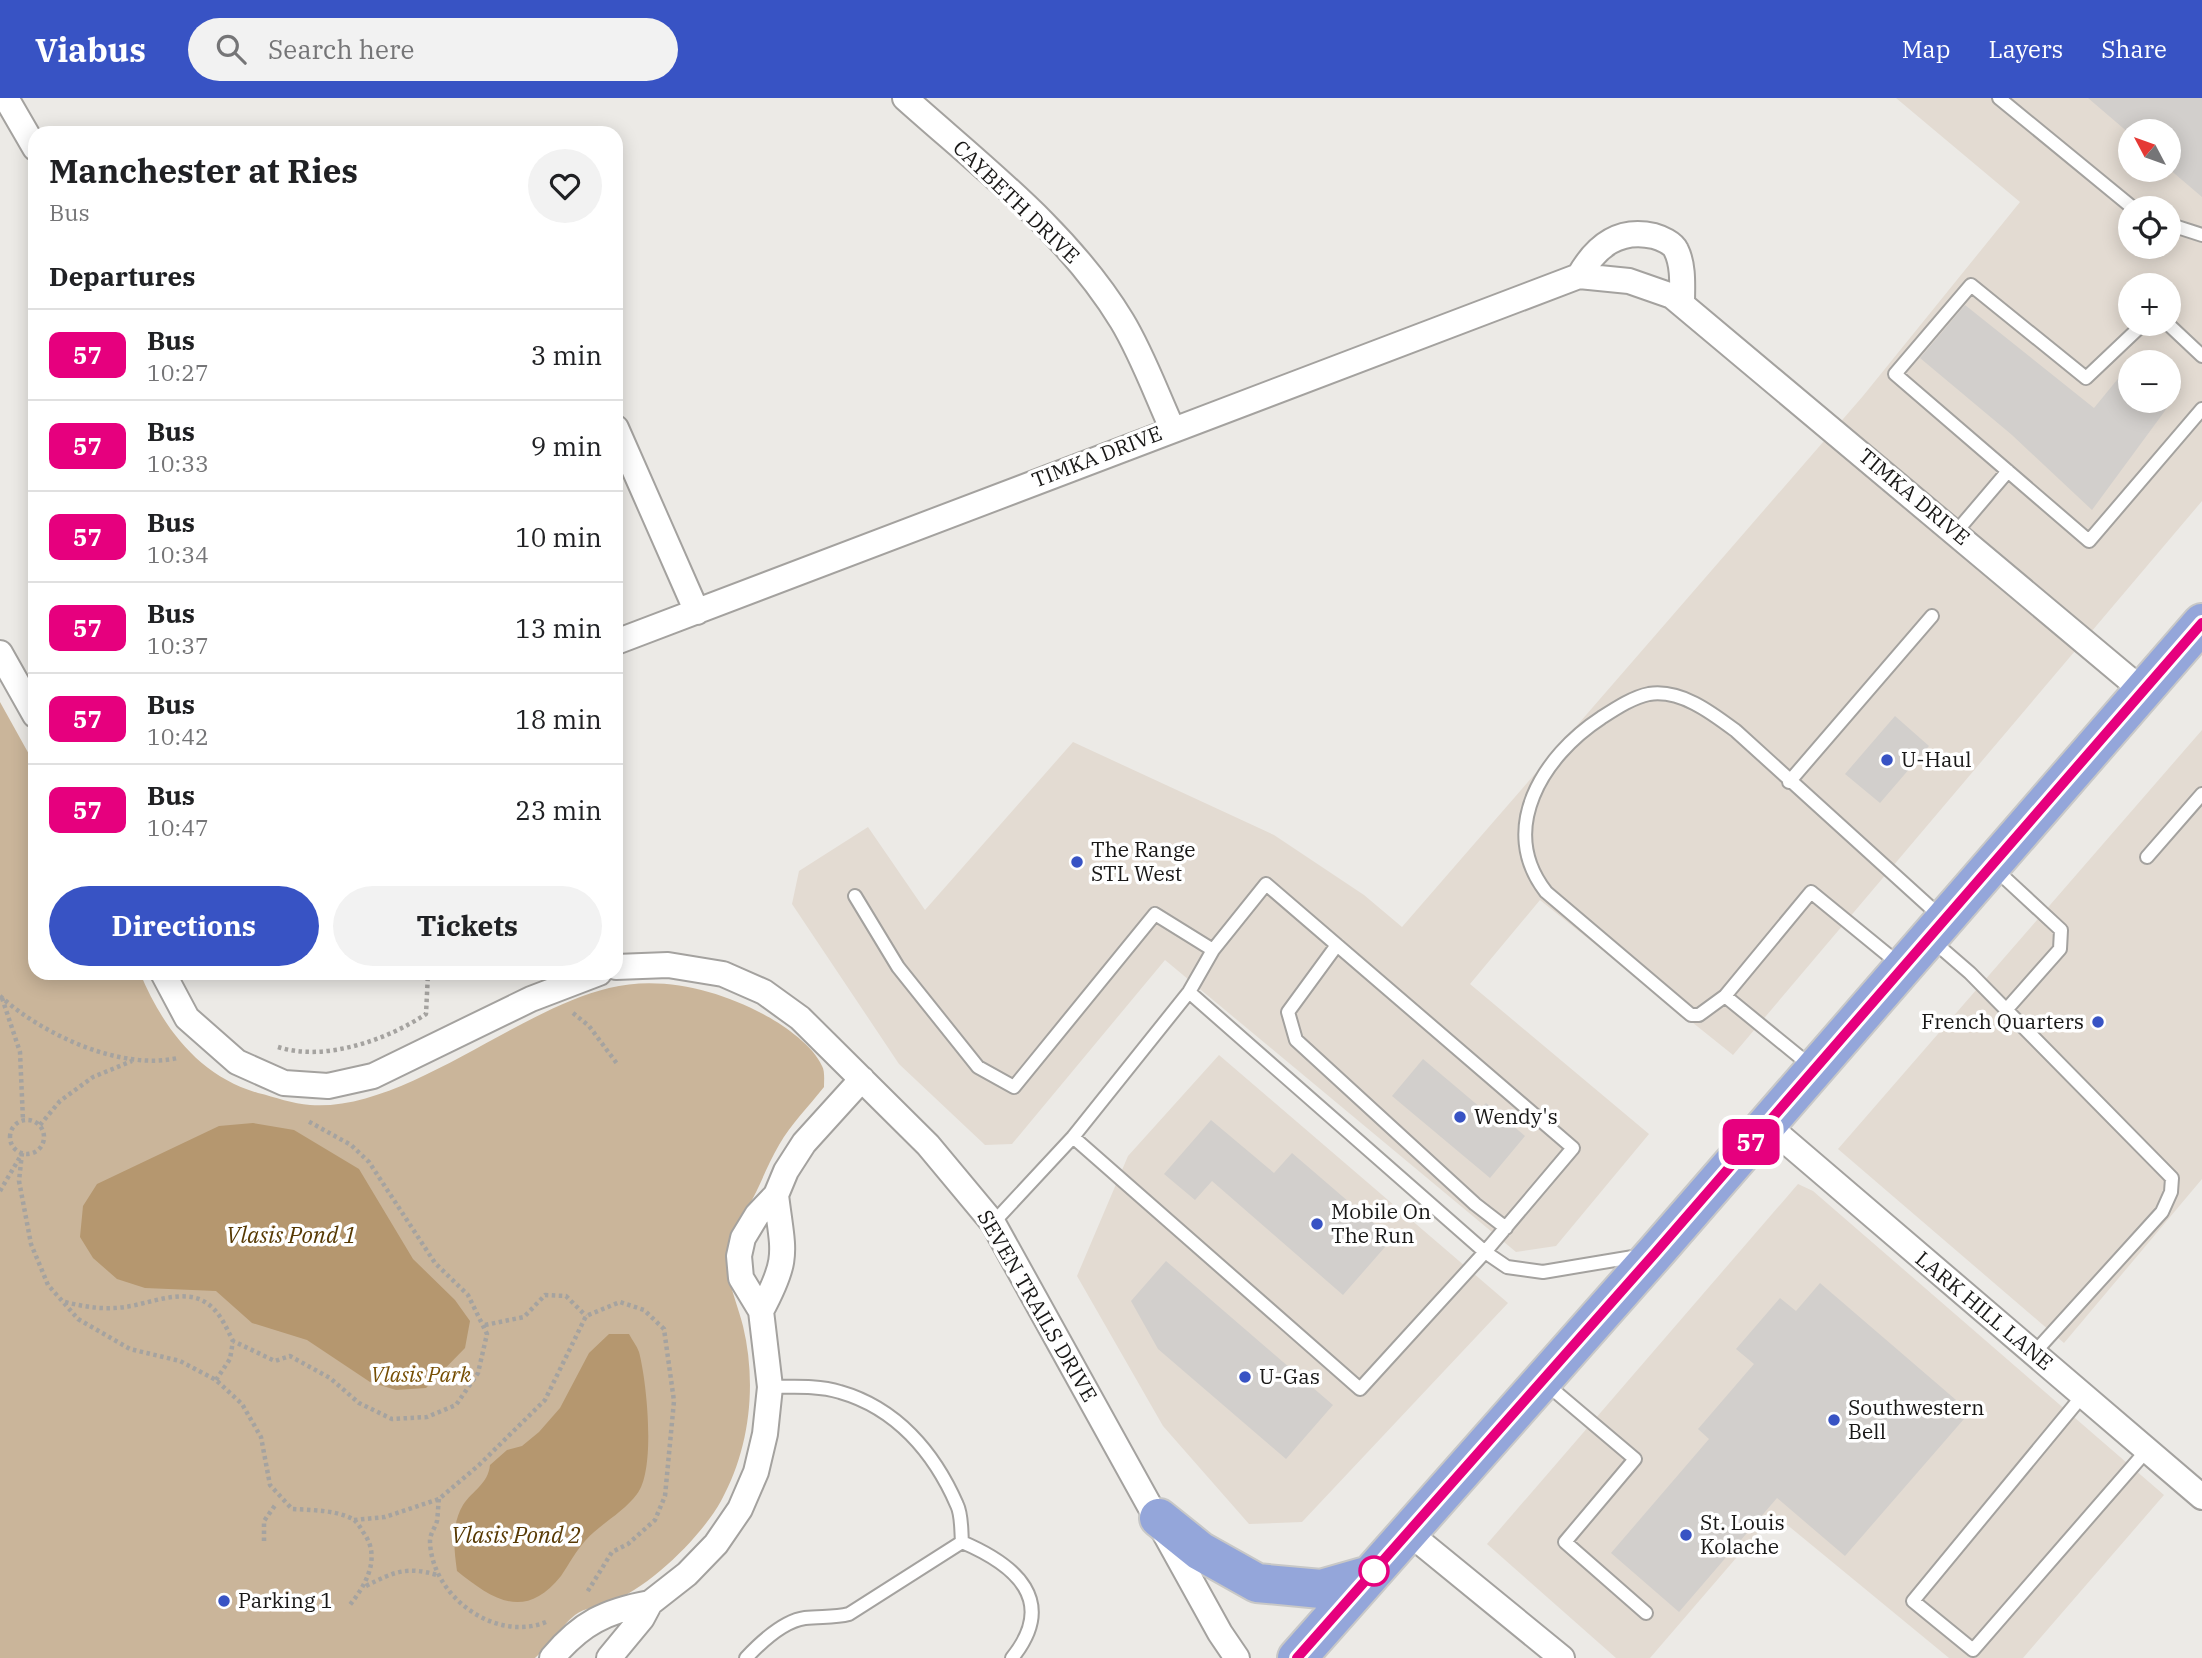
<!DOCTYPE html>
<html lang="en">
<head>
<meta charset="utf-8">
<style>
	body { margin:0; font-family:"IBM Plex Serif",serif; background:#f2f2f2; color:#202124; height:100vh; display:flex; flex-direction:column; font-size:26px; white-space:nowrap }
	* { box-sizing:border-box; margin:0 }
	p { font-size:23px; color:#757577 }
	.icon { flex:none; width:38px; height:38px; fill:none; stroke:currentColor; stroke-width:2; stroke-linecap:round; stroke-linejoin:round }
	.map { position:relative; flex:1; overflow:hidden }
	.side { position:absolute; left:28px; top:28px; width:595px; height:854px; display:flex; flex-direction:column; background:#fff; border-radius:21px; box-shadow:0 4px 18px #0003 }
	.side>* { flex:none }
	.badge { padding:0 14px; border-radius:10px; font-size:24px; line-height:46px }
	.needle { width:46px; rotate:311deg }
	.tools { position:absolute; left:2118px; top:21px; display:grid; gap:14px }
	.tools a { display:grid; place-items:center; width:63px; height:63px; border-radius:50%; background:#fff; box-shadow:0 4px 18px #0003; font-size:35px }
	.map>.badge { position:absolute; translate:-50% -50%; box-shadow:0 0 0 4px #fff }
	h2 { padding:0 21px; font-size:26px; line-height:63px }
	.round { display:grid; place-items:center; flex:none; width:74px; height:74px; border-radius:37px; background:#f2f2f2 }
	.head { display:flex; align-items:center; justify-content:space-between; height:119px; padding:0 21px }
	h1 { font-size:33px; font-weight:800; line-height:52px }
	.button { display:flex; gap:14px; margin-top:auto; padding:14px 21px }
	.button a { flex:1; height:80px; border-radius:42px; background:#3853c4; color:#fff; font-size:28px; font-weight:800; line-height:80px; text-align:center }
	.button a+a { background:#f2f2f2; color:#202124 }
	ul { padding:0; list-style:none }
	li { display:flex; align-items:center; gap:21px; height:91px; padding:0 21px; border-top:2px solid #e0e0e0 }
	li div { flex:1 }
	li b { display:block; font-size:26px }
	li em { font-style:normal }
	li .badge { min-width:77px; font-weight:700; text-align:center }
	header { display:flex; align-items:center; gap:42px; box-sizing:border-box; height:98px; padding:0 35px; background:#3853c4; color:#fff }
	header strong { font-size:33px }
	nav { display:flex; gap:38px; margin-inline-start:auto; font-size:24px }
	.search { width:490px; height:63px; background:#f2f2f2; display:flex; align-items:center; gap:18px; box-sizing:border-box; padding:0 24px; border-radius:38px; color:#757577; font-size:26px }
	.map>svg:first-child { display:block }
</style>
</head>
<body>
<header>
<strong>Viabus</strong>
<div class="search"><svg class="icon" aria-label="search" viewBox="0 0 24 24"><circle cx="10" cy="10" r="6"/><path d="M15 15l6 6"/></svg>Search here</div>
<nav><a>Map</a><a>Layers</a><a>Share</a></nav>
</header>
<div class="map">
<svg width="2202" height="1560" viewBox="0 0 2202 1560">
	<rect width="100%" height="100%" fill="#eceae6"/>
	<!-- built -->
	<path fill="#e3dbd2" fill-rule="evenodd" d="M1896,0H2202V403L1733,957L1540,802L1470,886L1649,1036L1556,1148L1516,1154L1165,862L1012,1046L985,1047L899,966L792,806L799,773L868,729L925,812L1073,644L1274,737L1364,797L1402,829L1863,298L2020,104ZM2130,33H2168V72H2130ZM2130,110H2168V149H2130ZM2130,187H2168V226H2130ZM2130,264H2168V303H2130Z
		M2202,632V1081L2064,1245L1838,1051Z
		M1219,957L1508,1205L1302,1424L1249,1426L1163,1328L1077,1178L1128,1058Z
		M1798,1086L1813,1093L2164,1397L2023,1560H1949L1774,1416L1650,1560H1616L1487,1446Z"/>
	<!-- green -->
	<path fill="#cab59a" d="M0,604L35,667V875H140C163,930 199,978 258,995C275,999 293,1006 310,1007C404,1014 516,912 609,890C661,877 718,892 763,916C782,926 813,947 822,968C825,973 824,983 824,989C809,1008 791,1026 779,1047C767,1067 760,1089 748,1109C740,1123 730,1134 727,1151C724,1177 737,1204 743,1228C757,1286 750,1351 721,1403C701,1439 649,1490 609,1505C597,1510 585,1509 575,1517C559,1530 550,1547 535,1560H0Z"/>
	<!-- water -->
	<path fill="#b5976f" d="M253,1025L294,1032L359,1071L413,1161L455,1202L470,1223L465,1250L426,1290L396,1292L370,1284L307,1242L252,1225L216,1193L145,1190L117,1181L93,1160L80,1139L83,1108L97,1086L219,1028Z
		M609,1236H629C632,1242 637,1248 639,1254C647,1284 656,1372 637,1396C623,1415 601,1425 585,1443C576,1453 569,1466 561,1478C525,1523 493,1502 457,1473C454,1451 451,1427 463,1407C473,1392 488,1386 490,1367L507,1352L522,1348L539,1334L560,1310L589,1255Z"/>
	<!-- building -->
	<path fill="#d2cfcc" d="M2088,0H2202V99L2168,70V33H2130V36Z
		M1965,207L2094,310L2130,266V303H2168V280L2181,291L2092,412L2012,337L1920,260Z
		M1895,618L1929,648L1880,705L1845,676Z
		M1423,961L1481,1010L1486,1005L1525,1038L1490,1080L1392,998Z
		M1211,1022L1274,1075L1292,1055L1392,1141L1343,1197L1212,1083L1195,1102L1164,1076Z
		M1166,1163L1333,1307L1286,1361L1158,1251L1131,1203Z
		M1820,1185L1970,1314L1845,1458L1777,1400L1679,1514L1611,1455L1709,1341L1698,1331L1754,1266L1736,1251L1780,1200L1796,1213Z"/>
	<g fill="none" stroke-linecap="round" stroke-linejoin="round">
		<!-- service casing -->
		<g stroke="#a4a29f" stroke-width="16">
			<path id="service" d="M1999,0L2133,110
				M2168,126L2202,137
				M2143,226L2086,280L1971,187L1895,276L2089,443L2202,311
				M2168,226L2202,258
				M1956,434L2008,373
				M1789,684L1932,518
				M2147,759L2202,696
				M1994,770L2061,832L2060,851L2006,912
				M855,798L898,869L978,969L1014,989L1155,816L1213,852
				M1933,843L1970,875L2172,1080L2171,1094L2162,1114L2034,1255
				M1337,847L1288,914L1296,942L1475,1106L1506,1130
				M1189,894L1485,1154L1507,1169L1543,1174L1639,1158
				M1725,898L1811,794L1899,866
				M1812,969L1725,898L1699,917H1691L1546,794C1497,731 1543,658 1601,620C1615,611 1633,599 1649,596C1681,591 1712,615 1736,633L1942,820
				M993,1125L1073,1039L1189,894L1213,852L1266,786L1573,1050L1485,1154L1360,1291L1073,1039
				M1544,1284L1635,1361L1565,1444L1646,1515
				M770,1289C793,1289 818,1287 840,1294C896,1310 934,1354 957,1407C962,1417 961,1433 962,1444
				M2083,1297L1913,1503L1973,1552L2147,1352
				M962,1444C1016,1467 1058,1503 1012,1560
				M746,1560C761,1544 783,1523 805,1520C820,1518 834,1520 849,1516L962,1444"/>
		</g>
		<!-- minor casing -->
		<g stroke="#a4a29f" stroke-width="28">
			<path id="minor" d="M6,0L35,50
				M905,0C982,69 1068,134 1122,223C1142,256 1156,295 1172,330
				M1579,178C1596,148 1619,130 1654,138C1661,140 1673,145 1676,152C1684,168 1682,189 1682,206
				M616,330L697,514
				M616,544L1579,178L1629,183L1672,198L2143,593
				M0,555L35,617
				M616,869L668,867L723,876L764,894L800,920L928,1047L993,1125L1220,1535L1237,1560
				M163,875L187,920L237,964L284,985L328,988L373,978L531,901L599,875
				M1767,1027L2202,1399
				M761,1213C790,1159 783,1155 776,1097
				M1409,1435L1562,1560
				M552,1560C581,1525 606,1513 650,1505
				M609,1560L642,1520L650,1505L687,1476L716,1446L740,1411L756,1374L765,1336L770,1289L761,1213L741,1180L739,1158L743,1140L757,1117L776,1097L786,1073L804,1045L862,981"/>
		</g>
		<!-- trunk casing -->
		<g stroke="#c8c8c7" stroke-width="42">
			<path id="trunk" d="M1159,1420L1200,1453L1257,1485L1321,1491L1370,1477
				M1297,1560L1656,1154L2202,525"/>
		</g>
		<!-- path -->
		<path stroke="#a5a3a0" stroke-width="4.5" stroke-dasharray="3.5 3.5" stroke-linecap="butt" d="M0,898C42,936 120,973 178,960
			M2,900L20,954L23,1022
			M573,915L589,928L618,967
			M278,949C324,964 387,942 426,916L428,875
			M10 1039a17 17 0 1 1 34 0a17 17 0 1 1-34 0Z
			M40,1027L60,1003L93,979L132,963
			M22,1055L19,1083L31,1146L48,1187L78,1221L130,1251L180,1263L216,1282L242,1306L261,1339L270,1387L292,1411C312,1412 335,1412 353,1421C357,1424 360,1429 363,1434C382,1459 366,1487 349,1508
			M0,1093L20,1059
			M65,1204C85,1209 104,1212 125,1209C148,1206 183,1190 205,1204C219,1212 226,1229 233,1243
			M485,1227L524,1219L545,1197L566,1198L586,1218
			M216,1282L230,1261L233,1243L275,1263L290,1258L330,1280L359,1305L392,1321L427,1319L456,1307L478,1275L487,1236L468,1197L435,1165L369,1064L351,1047L306,1022
			M439,1401C438,1408 438,1416 437,1423C435,1430 430,1436 430,1443C431,1497 494,1545 546,1524
			M354,1422L385,1419L439,1401L479,1367L545,1302L586,1218L620,1204L644,1212L664,1231L674,1303L665,1398L655,1422L628,1446L612,1454L586,1496
			M264,1443V1423L276,1406
			M366,1488C393,1474 407,1468 437,1477"/>
		<!-- service -->
		<use href="#service" stroke="#fff" stroke-width="12"/>
		<!-- minor -->
		<use href="#minor" stroke="#fff" stroke-width="24"/>
		<!-- trunk -->
		<use href="#trunk" stroke="#94a6da" stroke-width="38"/>
	</g>
	<g fill="none" stroke-linecap="round" stroke-linejoin="round">
		<!-- line casing -->
		<g stroke="#fff" stroke-width="16">
			<path id="line" d="M1297,1560L1656,1154L2202,525"/>
		</g>
		<!-- line -->
		<use href="#line" stroke="#e6007e" stroke-width="10"/>
	</g>
	<!-- markers -->
	<g fill="#3853c4" stroke="#fff" stroke-width="2.5">
		<circle cx="1887" cy="662" r="7"/>
		<circle cx="1077" cy="764" r="7"/>
		<circle cx="2098" cy="924" r="7"/>
		<circle cx="1460" cy="1019" r="7"/>
		<circle cx="1317" cy="1126" r="7"/>
		<circle cx="1245" cy="1279" r="7"/>
		<circle cx="1834" cy="1322" r="7"/>
		<circle cx="1686" cy="1437" r="7"/>
		<circle cx="224" cy="1503" r="7"/>
	</g>
	<circle fill="#fff" stroke="#e6007e" stroke-width="3.5" cx="1374" cy="1473" r="14"/>
	<g text-anchor="middle" stroke-width="7" stroke-linejoin="round" paint-order="stroke">
		<!-- street labels -->
		<g font-size="21" fill="#191817" stroke="#fff">
			<text transform="translate(1016 104) rotate(44)" y="7">CAYBETH DRIVE</text>
			<text transform="translate(1097 359) rotate(-21)" y="7">TIMKA DRIVE</text>
			<text transform="translate(1914 399) rotate(40)" y="7">TIMKA DRIVE</text>
			<text transform="translate(1037 1208) rotate(60)" y="7">SEVEN TRAILS DRIVE</text>
			<text transform="translate(1984 1213) rotate(40)" y="7">LARK HILL LANE</text>
		</g>
		<!-- poi labels -->
		<g font-size="21" fill="#191817" stroke="#fff" text-anchor="start">
			<text x="1901" y="669">U-Haul</text>
			<text x="1091" y="759">The Range<tspan x="1091" dy="24">STL West</tspan></text>
			<text x="2084" y="931" text-anchor="end">French Quarters</text>
			<text x="1474" y="1026">Wendy's</text>
			<text x="1331" y="1121">Mobile On<tspan x="1331" dy="24">The Run</tspan></text>
			<text x="1259" y="1286">U-Gas</text>
			<text x="1848" y="1317">Southwestern<tspan x="1848" dy="24">Bell</tspan></text>
			<text x="1700" y="1432">St. Louis<tspan x="1700" dy="24">Kolache</tspan></text>
			<text x="238" y="1510">Parking 1</text>
		</g>
		<!-- park labels -->
		<g font-size="21" font-style="italic" fill="#764e03" stroke="#fff">
			<text x="421" y="1284">Vlasis Park</text>
		</g>
		<!-- water labels -->
		<g font-size="23" font-style="italic" fill="#573903" stroke="#fff">
			<text x="291" y="1145">Vlasis Pond 1</text>
			<text x="516" y="1445">Vlasis Pond 2</text>
		</g>
	</g>
</svg>
<div class="tools">
<a><svg class="needle" viewBox="-14 -14 28 28"><path d="M0-13l5 13h-10z" fill="#e53935"/><path d="M0 13l5-13h-10z" fill="#757577"/></svg></a>
<a><svg class="icon" aria-label="locate" viewBox="0 0 24 24"><circle cx="12" cy="12" r="6"/><path d="M12 2v4M12 18v4M2 12h4M18 12h4"/></svg></a>
<a>+</a>
<a>−</a>
</div>
<b class="badge" style="left:1751px;top:1044px;background:#e6007e;color:#fff">57</b>
<section class="side">
<div class="head"><div><h1>Manchester at Ries</h1><p>Bus</p></div><a class="round"><svg class="icon" aria-label="heart" viewBox="0 0 24 24"><path d="M12 20l-8-8c-3-5 5-10 8-4 3-6 11-1 8 4z"/></svg></a></div>
<h2>Departures</h2>
<ul>
<li><span class="badge" style="background:#e6007e;color:#fff">57</span><div><b>Bus</b><p>10:27</p></div><em>3 min</em></li>
<li><span class="badge" style="background:#e6007e;color:#fff">57</span><div><b>Bus</b><p>10:33</p></div><em>9 min</em></li>
<li><span class="badge" style="background:#e6007e;color:#fff">57</span><div><b>Bus</b><p>10:34</p></div><em>10 min</em></li>
<li><span class="badge" style="background:#e6007e;color:#fff">57</span><div><b>Bus</b><p>10:37</p></div><em>13 min</em></li>
<li><span class="badge" style="background:#e6007e;color:#fff">57</span><div><b>Bus</b><p>10:42</p></div><em>18 min</em></li>
<li><span class="badge" style="background:#e6007e;color:#fff">57</span><div><b>Bus</b><p>10:47</p></div><em>23 min</em></li>
</ul>
<div class="button"><a>Directions</a><a>Tickets</a></div>
</section>
</div>
</body>
</html>
